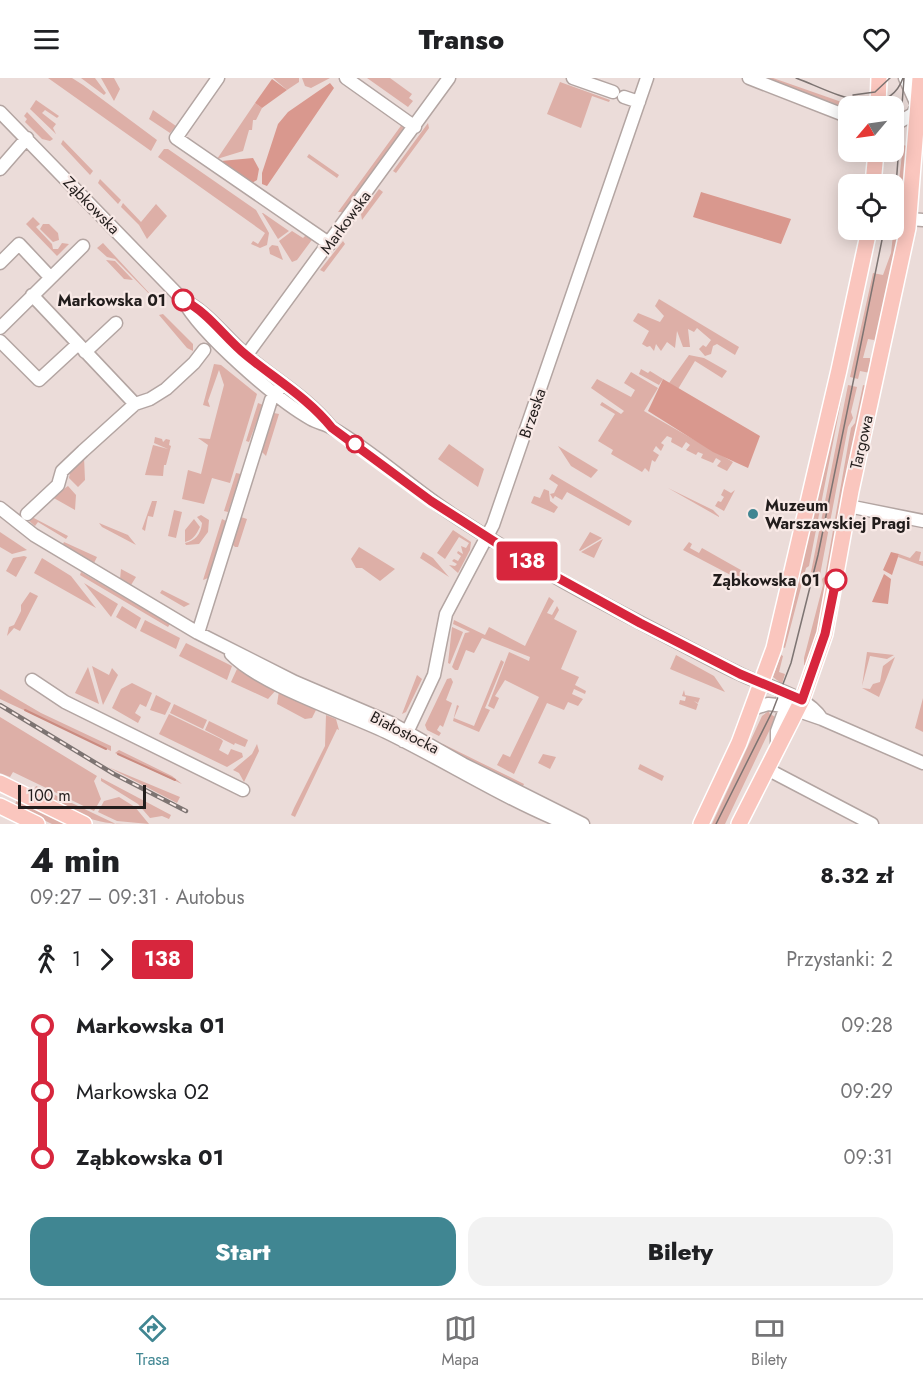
<!DOCTYPE html>
<html lang="pl">
<head>
<meta charset="utf-8">
<style>
	body { margin:0; font-family:Jost,sans-serif; background:#f2f2f2; color:#202124; height:100vh; display:flex; flex-direction:column; font-size:22px; white-space:nowrap }
	* { box-sizing:border-box; margin:0 }
	p { font-size:20px; color:#757577 }
	.icon { flex:none; width:33px; height:33px; fill:none; stroke:currentColor; stroke-width:2; stroke-linecap:round; stroke-linejoin:round }
	.map { position:relative; height:746px; overflow:hidden }
	.sheet { display:flex; flex-direction:column; background:#fff; flex:1 }
	.sheet>* { flex:none }
	.badge { padding:0 12px; border-radius:4px; font-size:21px; line-height:39px }
	.needle { width:39px; rotate:241deg }
	.tools { position:absolute; left:838px; top:18px; display:grid; gap:12px }
	.tools a { display:grid; place-items:center; width:66px; height:66px; border-radius:12px; background:#fff; box-shadow:0 3px 15px #0003; font-size:30px }
	.scale { position:absolute; left:18px; bottom:15px; width:128px; box-sizing:border-box; padding-left:6px; border:3px solid #221d1c; border-top:0; font-size:16px; line-height:21px; white-space:nowrap; color:#221d1c; -webkit-text-stroke:4px #f8e9e6; paint-order:stroke }
	.map>.badge { position:absolute; translate:-50% -50%; box-shadow:0 0 0 3px #fff }
	.legs { display:flex; align-items:center; gap:9px; height:66px; padding:0 30px; font-size:20px }
	.legs p { margin-inline-start:auto }
	.overview { display:flex; align-items:center; justify-content:space-between; height:102px; padding:0 30px }
	h1 { font-size:33px; font-weight:800; line-height:45px }
	.action { display:flex; gap:12px; margin-top:auto; padding:12px 30px }
	.action a { flex:1; height:69px; border-radius:18px; background:#408692; color:#fff; font-size:24px; font-weight:800; line-height:69px; text-align:center }
	.action a+a { background:#f2f2f2; color:#202124 }
	ul { padding:0 30px; list-style:none }
	li { display:flex; align-items:center; gap:21px; height:66px; font-size:22px }
	li i { display:grid; place-items:center; width:9px; height:100%; margin:0 8px; background:currentColor }
	li i::after { content:''; width:15px; height:15px; margin:-8px; border:4px solid; border-radius:50%; background:#fff }
	li p { margin-inline-start:auto }
	li:first-child i { background:linear-gradient(#0000 50%,currentColor 0) }
	li:last-child i { background:linear-gradient(currentColor 50%,#0000 0) }
	header { display:flex; justify-content:space-between; align-items:center; height:78px; padding:0 30px; background:#fff; font-size:27px; font-weight:800 }
	.menu { display:flex; justify-content:space-around; align-items:center; height:84px; border-top:2px solid #e0e0e0; background:#fff; font-size:16px; color:#757577 }
	.menu a { display:grid; justify-items:center; gap:3px }
	.menu .current { color:#408692 }
	.map>svg:first-child { display:block }
</style>
</head>
<body>
<header><svg class="icon" aria-label="menu" viewBox="0 0 24 24"><path d="M4 6h16M4 12h16M4 18h16"/></svg>Transo<svg class="icon" aria-label="heart" viewBox="0 0 24 24"><path d="M12 20l-8-8c-3-5 5-10 8-4 3-6 11-1 8 4z"/></svg></header>
<div class="map">
<svg width="923" height="746" viewBox="0 0 923 746">
	<rect width="100%" height="100%" fill="#ebdcd9"/>
	<!-- green -->
	<path fill="#ddafa7" d="M48,0H72L83,7L157,62L151,73Z
		M81,0H95L106,15L104,17Z
		M101,0H114L120,11L114,23Z
		M273,0H299V4L287,12Z
		M302,0H330L311,10L305,8Z
		M367,0H390L412,16L409,20L413,23L408,29Z
		M765,0H773L853,28H849V31Z
		M560,4L610,22L609,24L592,18L581,50L547,36Z
		M36,22L59,38L57,40L45,32L42,35L56,46L53,50L56,56L30,31Z
		M255,25L262,30L256,42H253L252,52H249L243,73L217,81Z
		M153,32L176,48L170,55L149,41Z
		M27,34L53,61L50,63L42,61L25,44L27,41L24,38Z
		M403,45L405,49L343,134H338Z
		M428,45L429,50L396,95L393,93Z
		M63,62L93,93L90,97L61,66Z
		M903,67L907,68L902,144L876,263L874,265V262L868,261L863,280H870V295L860,293L858,301L850,299L873,195L883,197L891,175Z
		M164,71H168L256,132L269,155L267,167L260,170L251,166L253,163L258,166L265,155L158,79Z
		M309,76L339,97L337,100L307,79Z
		M100,101L121,122L118,126L98,105Z
		M379,111L383,114L362,142L361,136Z
		M123,125L141,144L156,126L167,138L147,161L139,147L121,129Z
		M262,135H263L289,153L278,161Z
		M33,139L40,146L36,149L52,166L53,171H58L62,165L69,166L57,178L26,146Z
		M43,146H49L58,155L59,162L53,164L40,151Z
		M876,152L848,288L846,289Z
		M292,153L303,160L308,155L314,159L297,182L292,184L279,163Z
		M343,163L345,166L324,194L320,192Z
		M103,165L164,231L115,181L107,179L97,170Z
		M272,167L278,168L283,182L270,176L269,170Z
		M106,182L115,183L133,202L124,201Z
		M659,221L739,269L735,277L717,266L713,268L711,276L705,278L699,271L703,267L706,269L711,262L697,250L694,254L688,251L690,269H683L677,253L675,270L667,264L661,273L656,266L654,273L650,268L647,269L642,266L649,253L633,243L638,235L660,244L664,238L655,228Z
		M163,236L193,266V273L187,270L159,237Z
		M689,277L704,280L727,293L722,300L695,283L678,311L669,305Z
		M214,286L221,287L257,316L230,405L212,400L204,426L182,421L188,392L201,396L208,367L198,360L210,361L224,307L219,292L208,323L210,329L203,327Z
		M641,291L648,295L650,293L663,301L659,307L639,296Z
		M631,294L658,310L644,333L733,384L727,393L717,388L721,383L716,380L713,385L701,380L703,376L698,374L696,377L686,372L690,367L686,364L682,370L671,364L672,360L667,358L661,365L664,367L661,373L656,368L653,373L659,377L655,384L652,382L649,394L645,390L642,394L611,376L613,372L598,363L615,336L600,327L602,324L621,336L624,333L591,310L597,301L631,319L635,312L624,305Z
		M842,305L844,308L809,488L806,490L785,570L782,569Z
		M848,307L857,309L851,334L853,340L848,349L820,497L811,494Z
		M863,307L867,308L820,552L808,589L804,587V580L823,507L822,501L825,498L851,350L855,345Z
		M258,325L263,327L249,364L246,363Z
		M274,335L279,336L266,378L262,374Z
		M155,359L162,361L163,364L166,361L170,362L169,367L171,368L166,387H164L163,398L145,397L153,367L168,371L154,365Z
		M449,366L484,391L478,409L438,381Z
		M558,368L598,392L591,400L571,388Z
		M84,379L85,402L78,409L69,400L71,391Z
		M236,395L241,396L228,434L224,433Z
		M552,396L632,443L629,448L567,414L562,422L555,418L553,421L550,416L554,415L558,407L549,401Z
		M68,408L76,417L75,432L52,419Z
		M668,410L713,432L719,438V439Z
		M544,411L549,413L550,423L558,429L554,435L531,425L534,418L540,420Z
		M724,411L731,415L735,412L724,433L715,428L718,423L721,424L724,419L721,417Z
		M152,423H157L153,439L148,438L145,453L142,451Z
		M174,432L182,434L176,460L168,458Z
		M201,437L209,442L208,454L199,466L186,467L185,465C195,463 201,456 202,445L197,439Z
		M30,438L68,458L66,461L38,444L35,448L28,442Z
		M241,439L247,441L238,469H235L233,467Z
		M194,441L200,449C196,457 193,462 185,464V452Z
		M222,441L226,443L208,500L203,502Z
		M99,445L128,457L136,467L102,449Z
		M453,452L471,464L470,472L458,495L449,487L455,488L457,486L452,483L454,481L458,483L461,478L457,475L458,473L463,476L461,468L466,470L469,465L459,459L445,481L437,475Z
		M0,454L27,472L12,476L0,469Z
		M590,454L602,460L580,473L579,472Z
		M603,461L594,480L581,474Z
		M64,464L97,479L94,485L63,466Z
		M689,464L692,466L690,470L699,475L702,470L748,496L744,504L683,472Z
		M359,469L395,491L380,503L362,490H356L351,481Z
		M916,473L921,474L919,483H923V488L898,479L899,476L910,480Z
		M423,474L433,480L449,499L420,480Z
		M24,478L27,479L16,499L6,493L13,480Z
		M42,480L71,498L96,530L34,495Z
		M121,491L136,499L131,507L120,501Z
		M81,494L170,546L168,549L85,500L80,497Z
		M84,505L118,526L111,539Z
		M162,512L190,526L184,529L160,515Z
		M30,514L38,518L20,553L14,550L7,558L9,549L14,547L21,533V527Z
		M549,519L554,523L547,535L552,537L557,528L559,532L554,541L577,553L561,591L579,599L575,607L586,613L585,616L574,611L572,616L583,621L578,628L568,624L564,632L547,625L514,696L497,687L503,676L510,679L539,619L505,602L495,618L499,620L494,631L488,628L509,574L529,583L530,579L482,560L474,575L466,572L458,592H455L452,589L465,555L470,554L453,546L454,542L485,557L489,549L525,568Z
		M122,528L141,540L136,551L116,539Z
		M145,542L180,560L176,571L140,553Z
		M452,549L463,554L450,586L448,585Z
		M186,565L232,588L227,602L179,578Z
		M867,574L894,577L887,581L870,578L862,608Z
		M676,577L714,598L725,614L670,591Z
		M781,577L783,578L779,594L785,596L782,606L773,599Z
		M895,579L879,619L862,610L870,611L873,606L880,604L883,588Z
		M501,582L504,584L485,630L490,632L479,654L453,643L457,627L459,628L454,640L474,648Z
		M92,588L109,597L112,590L118,597L103,627Z
		M88,589L99,626L75,615Z
		M237,591L276,612L268,621L231,604Z
		M417,597L422,601L406,634L402,636Z
		M451,600L453,604L446,622L452,625L443,649L440,647L437,652L441,655L439,658L427,652L425,647L447,601Z
		M132,605L152,615L146,629L140,626L135,635L141,639L138,645L112,630L121,611Z
		M0,611L41,635L111,668V673L0,621Z
		M684,612L685,617L700,620L698,625L694,623L698,626L696,632L679,626L680,622L685,623L686,619L682,618Z
		M279,613L316,632L312,640L305,641L277,626Z
		M156,617L171,625L165,637L150,632Z
		M923,620V654L915,650Z
		M174,626L207,642L203,651L170,635Z
		M771,631L769,635L775,639L772,647L725,746H712L762,638Z
		M169,636L221,661L223,663L219,672L228,677L231,671L242,675L243,679L227,689L159,656Z
		M326,637L336,641L339,652L337,651L295,739L291,737L294,730L325,668Z
		M0,639L97,698L94,703L101,721L94,733L13,694L10,699L0,695Z
		M209,643L248,662L245,669L235,665L234,667L205,652Z
		M257,666L259,673L244,704L239,695L233,692L252,676Z
		M443,666L524,706L522,710L443,669Z
		M119,672L172,698L182,706L115,675Z
		M543,676L556,679L550,691L538,685Z
		M640,686L664,698L662,703L638,691Z
		M108,689L180,719L177,725Z
		M101,700L171,737L169,741L162,738L150,740L138,726L101,703Z
		M36,708L116,746H124C90,746 63,730 33,715Z
		M119,719L135,729L149,746L117,743L98,734L104,723Z
		M17,722L68,746H52L14,728Z"/>
	<!-- forest -->
	<path fill="#d9988e" d="M272,1L287,12L262,30L255,25Z
		M330,5L334,10L267,108L262,106V95L278,46L288,34Z
		M253,80L259,91L257,102L252,105L221,83Z
		M701,114L791,141L781,166L693,139Z
		M663,301L760,358L748,390L713,374L648,333Z
		M891,474L899,476L892,497L883,492Z
		M884,496L891,501L888,526L872,524Z"/>
	<g fill="none" stroke-linecap="round" stroke-linejoin="round">
		<!-- stream -->
		<path stroke="#ca8b80" stroke-width="2" d="M25,632L106,671
			M118,676L175,702"/>
		<!-- minor casing -->
		<g stroke="#b3a5a2" stroke-width="15">
			<path id="minor" d="M218,0L176,60L330,166
				M346,0L415,49
				M573,0L613,14
				M749,0L849,39
				M624,19L639,24
				M0,34L183,222C201,256 277,322 311,341C318,345 326,346 332,350C374,374 410,409 450,435C525,485 604,526 683,567C702,577 721,587 740,596C766,609 806,616 822,641
				M894,47L913,36L917,27L905,0
				M0,91L27,60
				M910,141L923,142
				M0,185L19,166L50,199
				M32,217L135,326
				M183,222C208,234 224,258 246,277C274,301 307,319 331,349
				M0,250L83,168
				M0,263L39,302L78,266
				M85,274L116,245
				M240,286L449,0
				M848,428L923,443
				M0,430L34,457L198,555L295,604L391,645L463,686L583,746
				M27,436L58,407L62,393L83,373L135,326L150,321L166,311L194,285L204,272
				M198,555L271,322L283,306
				M231,576C259,606 346,635 386,654C446,683 503,720 565,745
				M32,602L65,624L243,712
				M752,631L768,626L784,628L822,641L923,685
				M403,663L434,597L446,536L493,447L647,0
				M777,669V653L784,634L782,622
				M767,691L872,746"/>
		</g>
		<!-- major casing -->
		<g stroke="#fff" stroke-width="18">
			<path id="major" d="M878,28L879,0
				M873,106L876,74
				M0,705L84,746
				M0,728L37,746
				M701,746L739,665L774,570L839,292L869,152
				M739,746L802,622L825,556L851,413L908,150L920,0"/>
		</g>
		<!-- minor -->
		<use href="#minor" stroke="#fff" stroke-width="12"/>
		<!-- major -->
		<use href="#major" stroke="#fac6be" stroke-width="15"/>
		<!-- tram -->
		<path stroke="#7d7472" stroke-width="1.5" d="M796,0C827,11 886,47 903,0
			M853,17L875,14L890,0
			M894,135L904,0
			M716,746L773,632L791,585L818,477L884,152"/>
		<!-- rail casing -->
		<g stroke="#7d7472" stroke-width="4.5">
			<path id="rail" d="M0,627L114,696L186,733"/>
		</g>
		<!-- rail -->
		<use href="#rail" stroke="#f8e9e6" stroke-width="2" stroke-dasharray="7" stroke-linecap="butt"/>
	</g>
	<g fill="none" stroke-linecap="round" stroke-linejoin="round">
		<!-- line-1 casing -->
		<g stroke="#fff" stroke-width="14">
			<path id="line-1" d="M183,222C208,234 224,259 246,277C275,301 308,320 332,350L431,423L509,473L640,545L740,596L802,622L825,556L836,502"/>
		</g>
		<!-- line-1 -->
		<use href="#line-1" stroke="#d7263d" stroke-width="9"/>
	</g>
	<!-- markers -->
	<g fill="#fff" stroke="#d7263d" stroke-width="3">
		<circle cx="183" cy="222" r="10"/>
		<circle cx="355" cy="366" r="8"/>
		<circle cx="836" cy="502" r="10"/>
	</g>
	<circle fill="#408692" stroke="#f8e9e6" stroke-width="2" cx="753" cy="436" r="6"/>
	<g text-anchor="middle" stroke-width="4.5" stroke-linejoin="round" paint-order="stroke">
		<!-- street labels -->
		<g font-size="16" fill="#221d1c" stroke="#f8e9e6">
			<text transform="translate(92 127) rotate(46)" y="6">Ząbkowska</text>
			<text transform="translate(345 144) rotate(-54)" y="6">Markowska</text>
			<text transform="translate(532 335) rotate(-71)" y="6">Brzeska</text>
			<text transform="translate(861 364) rotate(-77)" y="6">Targowa</text>
			<text transform="translate(405 654) rotate(27)" y="6">Białostocka</text>
		</g>
		<!-- stop labels -->
		<g font-size="16" font-weight="bold" fill="#221d1c" stroke="#f8e9e6" text-anchor="end">
			<text x="166" y="228">Markowska 01</text>
			<text x="820" y="508">Ząbkowska 01</text>
		</g>
		<!-- poi labels -->
		<g font-size="16" font-weight="bold" fill="#221d1c" stroke="#f8e9e6" text-anchor="start">
			<text x="765" y="433">Muzeum<tspan x="765" dy="18">Warszawskiej Pragi</tspan></text>
		</g>
	</g>
</svg>
<div class="tools">
<a><svg class="needle" viewBox="-14 -14 28 28"><path d="M0-13l5 13h-10z" fill="#e53935"/><path d="M0 13l5-13h-10z" fill="#757577"/></svg></a>
<a><svg class="icon" aria-label="locate" viewBox="0 0 24 24"><circle cx="12" cy="12" r="6"/><path d="M12 2v4M12 18v4M2 12h4M18 12h4"/></svg></a>
</div>
<div class="scale">100 m</div>
<b class="badge" style="left:527px;top:483px;background:#d7263d;color:#fff">138</b>
</div>
<section class="sheet">
<div class="overview"><div><h1>4 min</h1><p>09:27 – 09:31 · Autobus</p></div><b>8.32 zł</b></div>
<div class="legs"><svg class="icon" aria-label="walk" viewBox="0 0 24 24"><circle cx="13" cy="4" r="2"/><path d="M13 8l-2 6 4 7M11 14l-3 7M7 12l3-4h3l4 4"/></svg>1<svg class="icon" aria-label="forward" viewBox="0 0 24 24"><path d="M9 5l7 7-7 7"/></svg><b class="badge" style="background:#d7263d;color:#fff">138</b><p>Przystanki: 2</p></div>
<ul>
<li><i style="color:#d7263d"></i><b>Markowska 01</b><p>09:28</p></li>
<li><i style="color:#d7263d"></i><span>Markowska 02</span><p>09:29</p></li>
<li><i style="color:#d7263d"></i><b>Ząbkowska 01</b><p>09:31</p></li>
</ul>
<div class="action"><a>Start</a><a>Bilety</a></div>
</section>
<nav class="menu">
<a class="current"><svg class="icon" aria-label="directions" viewBox="0 0 24 24"><path d="M12 3l9 9-9 9-9-9zM9 14v-3h6M13 9l2 2-2 2"/></svg>Trasa</a>
<a><svg class="icon" aria-label="map" viewBox="0 0 24 24"><path d="M3 6l6-2 6 2 6-2v14l-6 2-6-2-6 2zM9 4v14M15 6v14"/></svg>Mapa</a>
<a><svg class="icon" aria-label="tickets" viewBox="0 0 24 24"><path d="M3 7h18v10H3zM15 7v10"/></svg>Bilety</a>
</nav>
</body>
</html>
